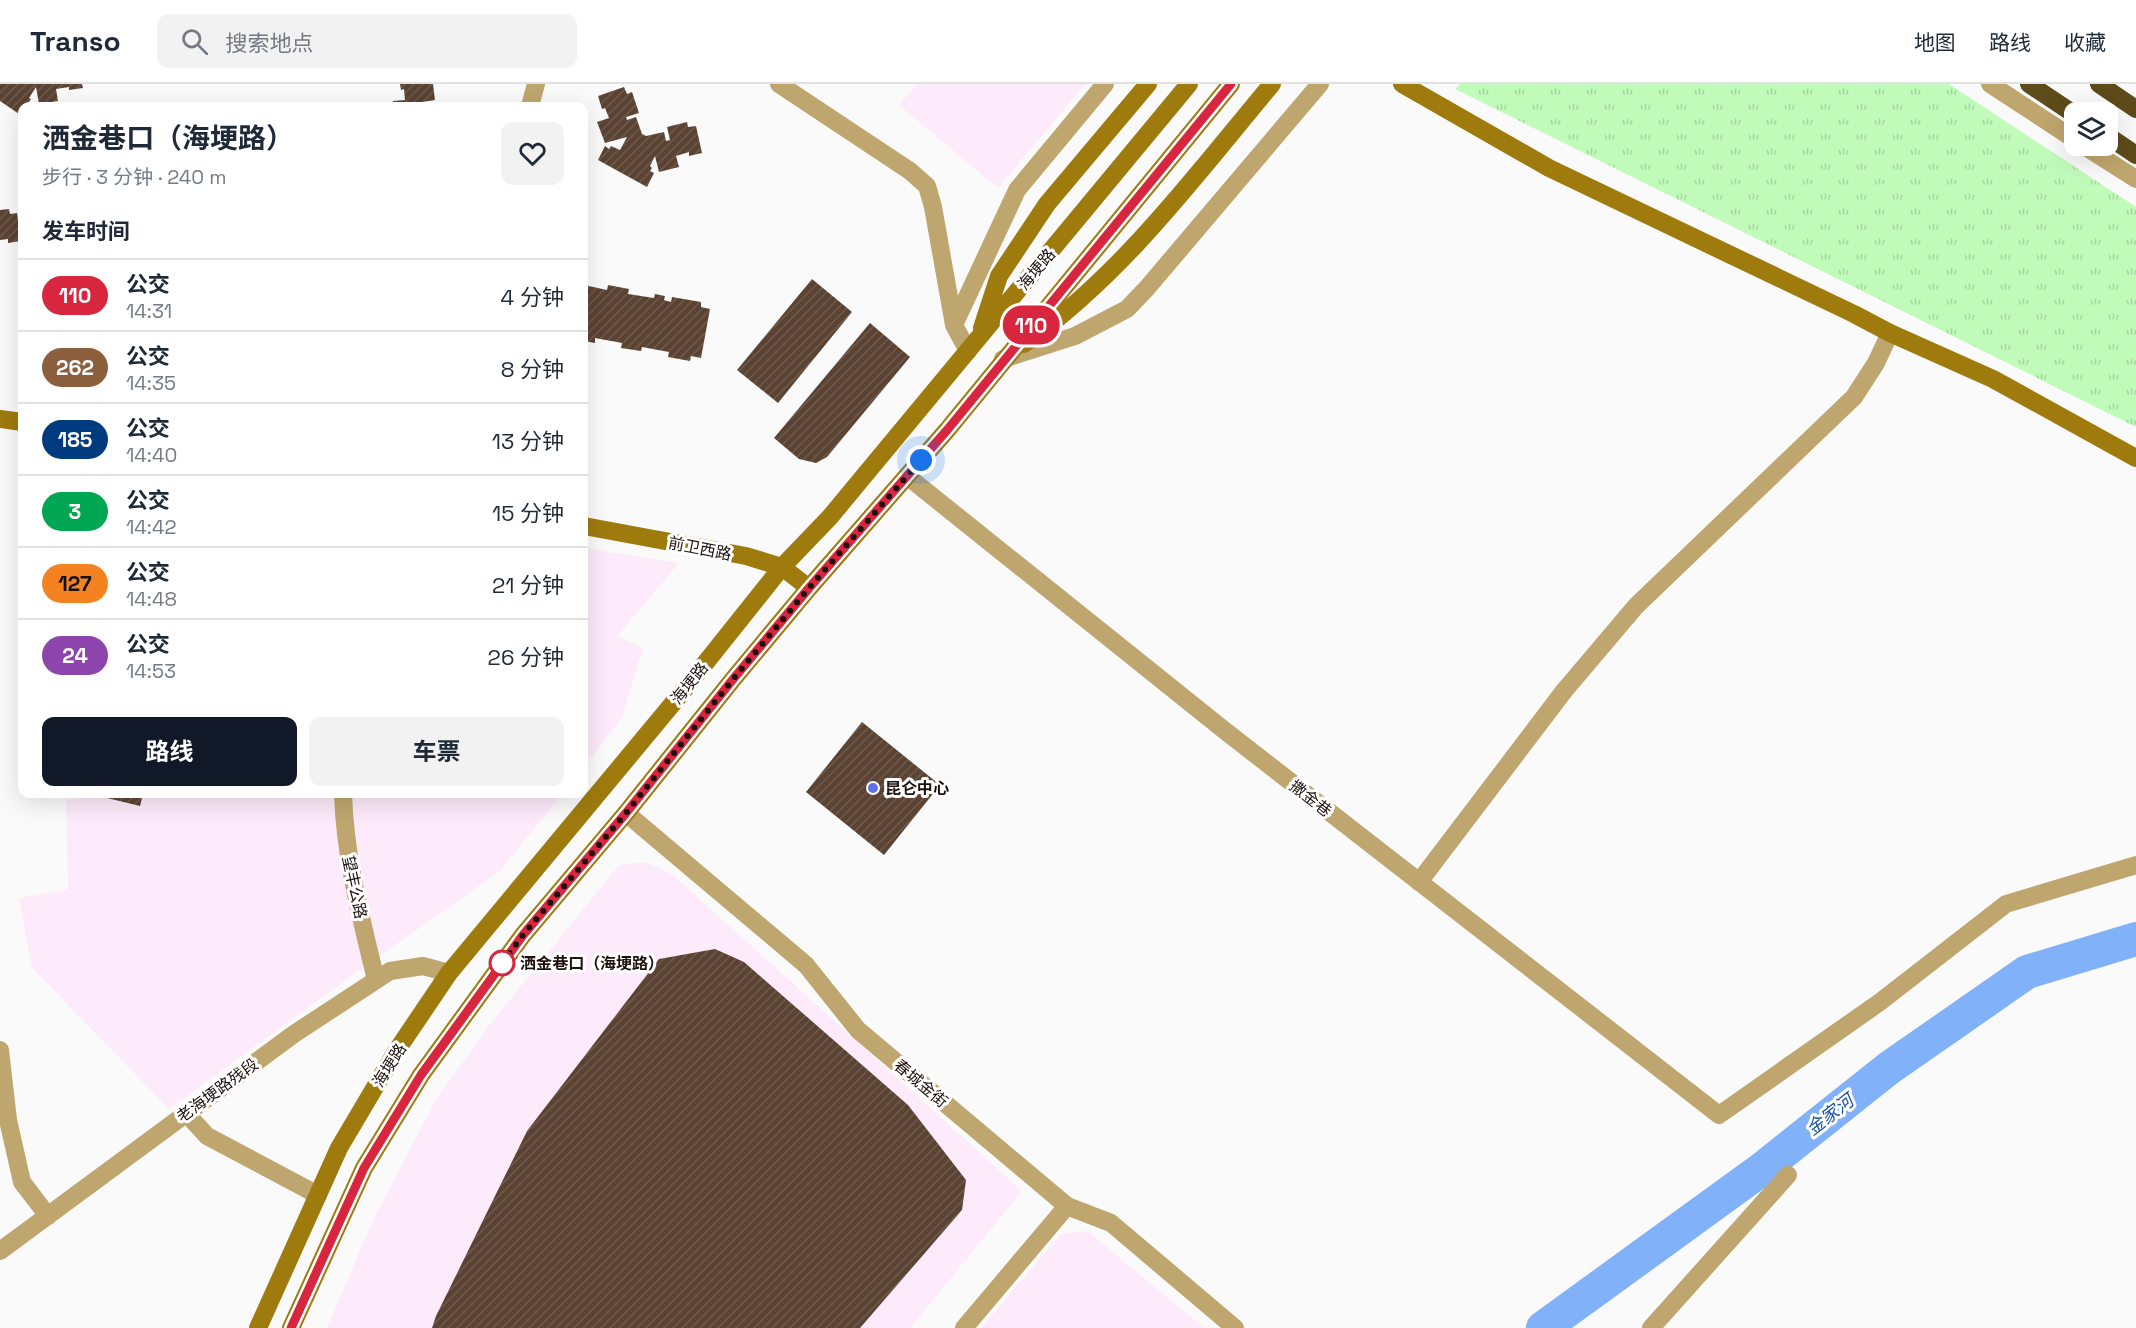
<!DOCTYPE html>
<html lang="zh">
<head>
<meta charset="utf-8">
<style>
	body { margin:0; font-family:"Space Grotesk","Noto Sans SC",sans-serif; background:#f2f2f3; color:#1f2937; height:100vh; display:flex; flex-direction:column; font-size:22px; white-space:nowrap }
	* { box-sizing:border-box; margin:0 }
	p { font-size:20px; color:#747a83 }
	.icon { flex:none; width:33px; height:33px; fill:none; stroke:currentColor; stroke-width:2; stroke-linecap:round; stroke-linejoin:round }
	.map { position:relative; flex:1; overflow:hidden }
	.drawer { position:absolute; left:18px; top:18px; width:570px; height:696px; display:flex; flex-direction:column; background:#fff; border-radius:12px; box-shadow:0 6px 24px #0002 }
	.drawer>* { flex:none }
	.badge { padding:0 12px; border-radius:20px; font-size:21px; line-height:39px }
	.buttons { position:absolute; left:2064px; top:18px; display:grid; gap:12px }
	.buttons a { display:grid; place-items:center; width:54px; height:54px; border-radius:12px; background:#fff; box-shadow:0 6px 24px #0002; font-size:30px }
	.you { position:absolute; width:30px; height:30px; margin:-15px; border:4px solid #fff; border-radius:50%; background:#1a73e8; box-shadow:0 0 0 9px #1a73e833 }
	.map>.badge { position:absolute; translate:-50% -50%; box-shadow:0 0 0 3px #fff }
	h2 { padding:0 24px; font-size:22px; line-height:54px }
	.round { display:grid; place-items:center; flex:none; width:63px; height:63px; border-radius:12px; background:#f2f2f3 }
	.headline { display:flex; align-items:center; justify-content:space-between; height:102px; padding:0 24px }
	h1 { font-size:28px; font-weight:700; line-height:45px }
	.action { display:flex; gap:12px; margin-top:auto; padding:12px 24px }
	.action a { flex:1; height:69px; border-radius:12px; background:#111827; color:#fff; font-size:24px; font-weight:700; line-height:69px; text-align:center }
	.action a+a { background:#f2f2f3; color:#1f2937 }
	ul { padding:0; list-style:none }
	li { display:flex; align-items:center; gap:18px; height:72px; padding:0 24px; border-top:2px solid #e0e1e3 }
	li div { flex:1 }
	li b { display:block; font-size:22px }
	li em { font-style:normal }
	li .badge { min-width:66px; font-weight:700; text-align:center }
	header { display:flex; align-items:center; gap:36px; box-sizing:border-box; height:84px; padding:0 30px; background:#fff; border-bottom:2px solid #e0e1e3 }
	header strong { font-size:28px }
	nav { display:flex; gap:33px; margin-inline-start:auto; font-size:21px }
	.search { width:420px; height:54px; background:#f2f2f3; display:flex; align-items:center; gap:15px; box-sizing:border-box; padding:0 21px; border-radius:12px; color:#747a83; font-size:22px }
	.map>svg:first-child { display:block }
</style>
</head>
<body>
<header>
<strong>Transo</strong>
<div class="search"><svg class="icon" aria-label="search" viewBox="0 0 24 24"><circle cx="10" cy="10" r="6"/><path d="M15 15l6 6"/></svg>搜索地点</div>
<nav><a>地图</a><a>路线</a><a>收藏</a></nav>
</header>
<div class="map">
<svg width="2136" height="1244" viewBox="0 0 2136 1244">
	<defs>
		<pattern id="grass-tufts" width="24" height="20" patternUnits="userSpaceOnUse" patternTransform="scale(1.5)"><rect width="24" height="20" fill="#c1fbba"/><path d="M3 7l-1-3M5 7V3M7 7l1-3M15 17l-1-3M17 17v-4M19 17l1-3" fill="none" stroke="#a5d69f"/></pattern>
		<pattern id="building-hatch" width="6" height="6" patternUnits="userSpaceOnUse" patternTransform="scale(1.5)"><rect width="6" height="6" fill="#5b4333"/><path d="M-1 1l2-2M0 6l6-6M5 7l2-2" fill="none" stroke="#6e5a4d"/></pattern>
	</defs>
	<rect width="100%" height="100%" fill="#fafafa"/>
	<!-- commercial -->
	<path fill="#fdeafa" d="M917,0H1085L998,104L899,21Z
		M584,464L679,479L617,552L643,564L622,634L584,682Z
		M100,710H562L499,788L361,885L169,1025L32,884L19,814L68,806L66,715L99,713Z
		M645,778L673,791L1022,1107L910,1244H327L373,1136L436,1016L487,944L619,781Z
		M1087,1147L1204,1244H981L1061,1150Z"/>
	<!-- grass -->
	<path fill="url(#grass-tufts)" d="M1460,0H1949L2136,123V343L1455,5Z"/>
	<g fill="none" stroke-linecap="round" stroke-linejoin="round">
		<!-- river -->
		<path stroke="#81b1f9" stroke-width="34" d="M1543,1244L1762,1085L1889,984L2027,888L2136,855"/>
	</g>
	<!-- building -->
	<path fill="url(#building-hatch)" d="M0,0H82L83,4L69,6V3L56,5L58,17L39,20L36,3L29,14L31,15L29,18L33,21L32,22H22V32L0,17Z
		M400,0H433L435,16L422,18L423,22H394L393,17L405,16L404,5L401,6Z
		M624,3L627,10L632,8L639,29L626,33L627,36L636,33L642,50L646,52L664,48L666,57L670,56L667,43L687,38L688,43L696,42L702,69L689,72V68L676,72L679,83L659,88L655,72L650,82L652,84L650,87L654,89L647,103L598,76L605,62L609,65L611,62L620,66L627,53L605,59L597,38L609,34L605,24L602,25L598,12Z
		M9,125L10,130L17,129L21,157L8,159V155L0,156V126Z
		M812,195L852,228L778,319L737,286Z
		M584,201L607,206L608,201L629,205L628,210L654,214L655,210L665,212L664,216L671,218L672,213L701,218V223L710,225L701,274L691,272L690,277L668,273L669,268L642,263L641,267L621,264L622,259L595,254V259L584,257Z
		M870,239L910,273L827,373L816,379L799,375L774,354Z
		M862,638L940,701L884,771L806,708Z
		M104,710H143L140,722L103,713Z
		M715,865L744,878L908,1021L966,1096L962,1126L860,1244H432L436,1232L527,1047L659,875Z"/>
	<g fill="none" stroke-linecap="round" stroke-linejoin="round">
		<!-- street -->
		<path stroke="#bea66e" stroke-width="18" d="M779,0L910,87L927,102L933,123L954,241L968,267
			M1990,0L2074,55
			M530,22L536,0
			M2084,62L2136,95
			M954,241L1017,106L1105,0
			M1003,275L1075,252L1127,225L1147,204L1320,0
			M907,392L1224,646L1719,1031L1880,918L2006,820L2136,781
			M343,710C345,774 361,834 376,896
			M626,729L806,881L858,946L1067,1122L1111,1139L1235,1244
			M1419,798L1564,607L1636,522L1854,313L1876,279L1890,249
			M0,966L8,1036L22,1098L48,1132
			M186,1029L207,1052L318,1111
			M0,1167L294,950L390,887L423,882L449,889
			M964,1244L1067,1122
			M1651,1244L1788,1091"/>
		<!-- secondary -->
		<path stroke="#9f7b0e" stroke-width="18" d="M1402,0L1549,84L1854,230L1890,249L1993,295L2136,374
			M982,244L999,192L1047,120L1148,0
			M1024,260C1123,190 1195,92 1272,0
			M0,335L22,338
			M584,442L746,472L782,483L809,504
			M258,1244L339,1064L397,966L449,889L679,612L782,483L830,433L1189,0
			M291,1244L364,1084L421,991L523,851L626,729L734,594L809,504L948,345L1231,0"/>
		<!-- highway -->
		<path stroke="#5e4b1a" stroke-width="18" d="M2029,0L2074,30
			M2099,0L2136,25
			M2108,52L2136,71"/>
	</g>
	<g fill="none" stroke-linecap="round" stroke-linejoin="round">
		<!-- line casing -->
		<g stroke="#fff" stroke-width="14">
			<path id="line" d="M291,1244L364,1084L421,991L523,851L626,729L734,594L809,504L948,345L1231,0"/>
		</g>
		<!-- line -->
		<use href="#line" stroke="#d7263d" stroke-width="9"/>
		<!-- walk -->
		<path stroke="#1d110d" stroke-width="6" stroke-dasharray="0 10.8" d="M502,879L496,887L523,851L626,729L734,594L809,504L921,376"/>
	</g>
	<!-- markers -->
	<circle fill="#606fe7" stroke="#fff" stroke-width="2" cx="873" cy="704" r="6"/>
	<circle fill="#fff" stroke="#d7263d" stroke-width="3" cx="502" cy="879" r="12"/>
	<g text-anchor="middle" stroke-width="6" stroke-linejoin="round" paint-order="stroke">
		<!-- street labels -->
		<g font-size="16" fill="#1d110d" stroke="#fff">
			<text transform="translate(1036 185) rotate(-50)" y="6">海埂路</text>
			<text transform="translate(700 464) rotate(11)" y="6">前卫西路</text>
			<text transform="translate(689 599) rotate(-51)" y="6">海埂路</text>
			<text transform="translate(1311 714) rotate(38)" y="6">撒金巷</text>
			<text transform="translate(355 803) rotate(78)" y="6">望丰公路</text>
			<text transform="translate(389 981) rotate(-58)" y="6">海埂路</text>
			<text transform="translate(921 999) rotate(40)" y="6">春城金街</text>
			<text transform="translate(217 1006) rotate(-36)" y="6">老海埂路残段</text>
		</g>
		<!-- poi labels -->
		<g font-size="16" font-weight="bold" fill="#1d110d" stroke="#fff" text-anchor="start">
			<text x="885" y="710">昆仑中心</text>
		</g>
		<!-- stop labels -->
		<g font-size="16" font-weight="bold" fill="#1d110d" stroke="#fff" text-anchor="start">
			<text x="520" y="885">洒金巷口（海埂路）</text>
		</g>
		<!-- water labels -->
		<g font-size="18" font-style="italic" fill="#1851a4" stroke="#fff">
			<text transform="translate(1830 1031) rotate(-38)" y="6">金家河</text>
		</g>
	</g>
</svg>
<div class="buttons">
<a><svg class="icon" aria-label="layers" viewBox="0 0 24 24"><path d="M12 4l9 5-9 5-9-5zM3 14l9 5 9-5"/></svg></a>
</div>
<div class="you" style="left:921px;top:376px"></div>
<b class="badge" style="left:1031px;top:241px;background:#d7263d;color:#fff">110</b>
<section class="drawer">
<div class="headline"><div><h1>洒金巷口（海埂路）</h1><p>步行 · 3 分钟 · 240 m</p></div><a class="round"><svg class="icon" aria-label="heart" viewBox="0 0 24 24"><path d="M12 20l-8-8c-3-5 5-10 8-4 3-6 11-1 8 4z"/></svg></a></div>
<h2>发车时间</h2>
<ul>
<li><span class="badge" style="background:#d7263d;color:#fff">110</span><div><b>公交</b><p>14:31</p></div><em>4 分钟</em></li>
<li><span class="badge" style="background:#8b5e3c;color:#fff">262</span><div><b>公交</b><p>14:35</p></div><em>8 分钟</em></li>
<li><span class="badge" style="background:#003b80;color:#fff">185</span><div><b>公交</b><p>14:40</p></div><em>13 分钟</em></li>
<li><span class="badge" style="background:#00a651;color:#fff">3</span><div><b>公交</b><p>14:42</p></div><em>15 分钟</em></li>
<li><span class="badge" style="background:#f58220;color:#111">127</span><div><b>公交</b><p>14:48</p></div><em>21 分钟</em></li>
<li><span class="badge" style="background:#8e44ad;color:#fff">24</span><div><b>公交</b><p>14:53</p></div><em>26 分钟</em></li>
</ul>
<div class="action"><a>路线</a><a>车票</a></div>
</section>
</div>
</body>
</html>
